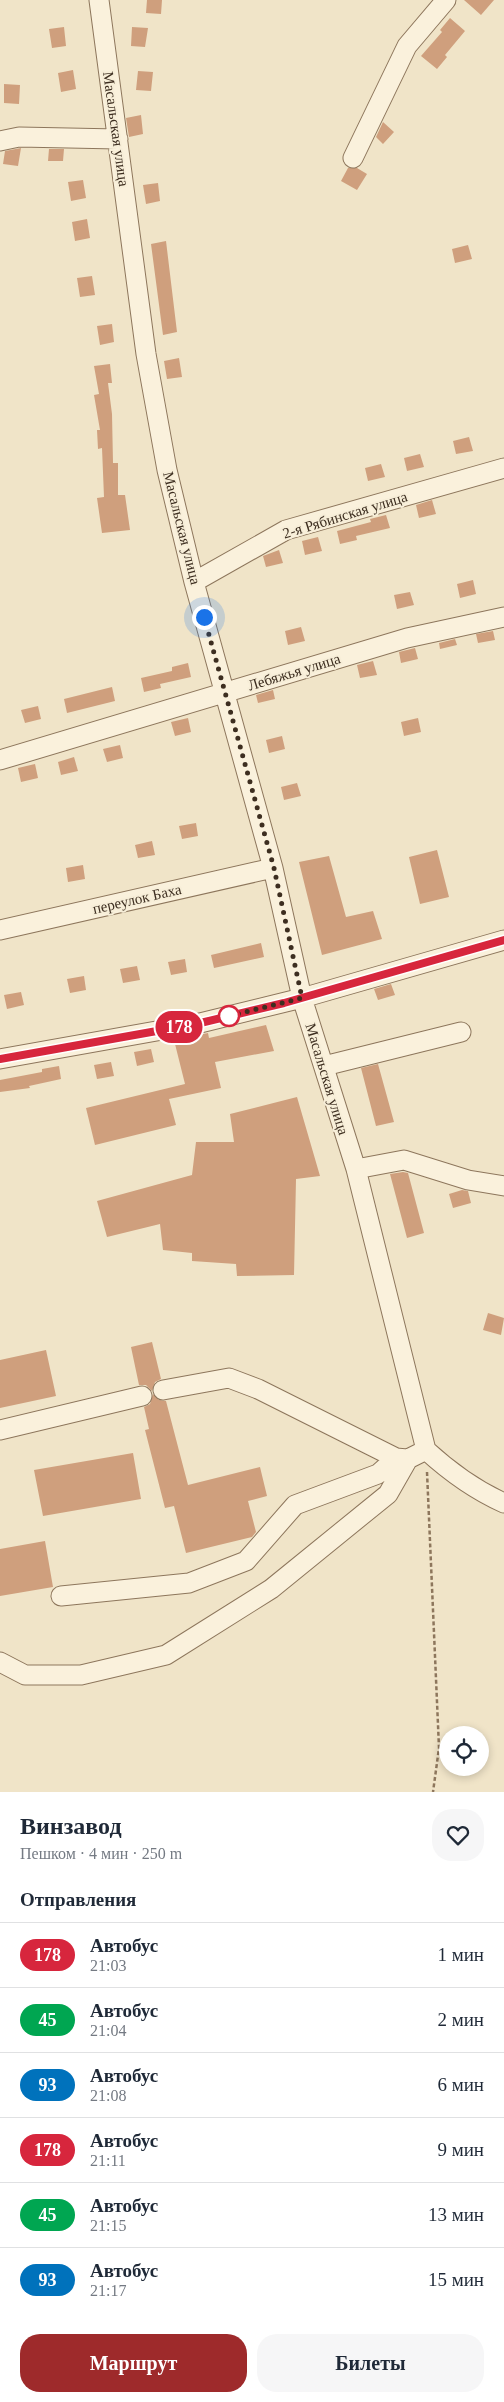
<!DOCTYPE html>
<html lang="ru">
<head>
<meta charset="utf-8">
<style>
	body { margin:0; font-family:Georgia,serif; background:#f6f6f7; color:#1f2937; height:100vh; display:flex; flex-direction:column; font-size:19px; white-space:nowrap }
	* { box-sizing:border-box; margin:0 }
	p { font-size:16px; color:#747a83 }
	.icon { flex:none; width:28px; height:28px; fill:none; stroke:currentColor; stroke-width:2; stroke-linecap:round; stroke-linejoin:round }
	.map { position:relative; height:1792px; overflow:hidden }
	.side { display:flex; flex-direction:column; background:#fff; flex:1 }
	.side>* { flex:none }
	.badge { padding:0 10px; border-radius:16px; font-size:18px; line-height:32px }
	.buttons { position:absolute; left:439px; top:1726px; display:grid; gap:10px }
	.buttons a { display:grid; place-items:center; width:50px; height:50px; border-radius:50%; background:#fff; box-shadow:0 2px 8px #0003; font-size:25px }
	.you { position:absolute; width:25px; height:25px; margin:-12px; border:4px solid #fff; border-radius:50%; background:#1a73e8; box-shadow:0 0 0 8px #1a73e833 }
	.map>.badge { position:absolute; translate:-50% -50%; box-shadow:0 0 0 2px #fff }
	h2 { padding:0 20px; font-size:19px; line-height:45px }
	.round { display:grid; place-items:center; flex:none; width:52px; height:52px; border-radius:20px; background:#f6f6f7 }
	.summary { display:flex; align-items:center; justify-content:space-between; height:85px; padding:0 20px }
	h1 { font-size:24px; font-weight:700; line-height:38px }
	.primary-button { display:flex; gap:10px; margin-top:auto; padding:10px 20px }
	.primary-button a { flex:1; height:58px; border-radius:20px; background:#9e2a2b; color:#fff; font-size:20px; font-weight:700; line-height:58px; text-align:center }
	.primary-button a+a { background:#f6f6f7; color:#1f2937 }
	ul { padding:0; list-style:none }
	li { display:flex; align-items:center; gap:15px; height:65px; padding:0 20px; border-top:1px solid #e0e1e3 }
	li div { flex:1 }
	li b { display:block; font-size:19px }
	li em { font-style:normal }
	li .badge { min-width:55px; font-weight:700; text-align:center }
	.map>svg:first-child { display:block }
</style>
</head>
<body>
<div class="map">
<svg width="504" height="1792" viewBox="0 0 504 1792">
	<rect width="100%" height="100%" fill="#f0e4c8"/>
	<!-- building -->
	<path fill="#cf9f7d" d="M147,0H162L161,14L146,13Z
		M464,0H494L481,15Z
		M450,18L465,31L445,55L447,57L437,69L421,56L442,32L440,30Z
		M64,27L66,46L52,48L49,29Z
		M132,27L148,28L145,47L131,46Z
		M73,70L76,89L61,92L58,73Z
		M138,71L153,72L151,91L136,90Z
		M4,84L20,85L19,104L4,103Z
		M141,115L143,134L129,137L126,118Z
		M383,122L394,132L383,144L376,137Z
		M21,148L18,166L3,164L5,151Z
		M49,149H64L63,161H48Z
		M348,168H357L367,174L357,190L341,181Z
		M83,180L86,198L71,201L68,182Z
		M158,183L160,201L146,204L143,185Z
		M87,219L90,238L75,241L72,222Z
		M166,241L177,332L163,335L151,244Z
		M468,245L472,259L455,263L452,249Z
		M92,276L95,295L80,297L77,278Z
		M112,324L114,342L100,345L97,326Z
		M179,358L182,377L167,379L164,361Z
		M110,364L112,383H108L112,414L113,463H118V495H125L130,530L102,533L97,498L104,497L102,448L98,449L97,430H100L94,395L99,394L94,366Z
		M469,437L473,451L456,454L453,441Z
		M420,454L424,467L407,471L404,458Z
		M381,464L385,477L368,481L365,468Z
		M432,500L436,514L419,518L416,505Z
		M386,515L390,528L356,536L357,540L340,544L337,531L371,522L370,519Z
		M318,537L322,551L305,555L302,541Z
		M279,550L283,563L266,567L263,556Z
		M473,580L476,594L460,598L457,584Z
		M410,592L414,605L397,609L394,595Z
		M301,627L305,641L288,645L285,631Z
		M493,631L495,640L478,643L476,634Z
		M455,639L457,645L440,649L439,643Z
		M415,648L418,659L401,663L399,652Z
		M373,661L377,675L360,678L357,665Z
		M188,663L191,677L160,684L161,688L144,692L141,678L172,671V667Z
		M112,687L115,701L67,713L64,699Z
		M273,690L275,699L258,703L256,695Z
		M38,706L41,719L25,723L21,710Z
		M188,718L191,732L175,736L171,722Z
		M418,718L421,732L404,736L401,722Z
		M282,736L285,749L269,753L266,740Z
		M120,745L123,758L107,762L103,749Z
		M74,757L78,771L61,775L58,762Z
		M35,764L38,778L21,782L18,768Z
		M297,783L301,796L284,800L281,787Z
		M196,823L198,836L182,839L179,826Z
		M152,841L155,855L138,858L135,845Z
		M437,850L449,897L420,904L409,857Z
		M329,856L346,917L373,911L382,939L322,955L299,862Z
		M83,865L85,879L68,882L66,868Z
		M261,943L264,957L214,968L211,955Z
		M185,959L187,972L171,975L168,962Z
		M137,966L140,980L123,983L120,969Z
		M84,976L86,990L70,993L67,979Z
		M391,984L395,995L378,1000L374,989Z
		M21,992L24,1005L7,1009L4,995Z
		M266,1025L274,1051L215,1062L221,1088L169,1099L176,1125L95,1145L86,1108L185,1084L174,1040L208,1033L209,1038Z
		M151,1049L154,1062L137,1066L134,1052Z
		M111,1062L114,1076L97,1079L94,1065Z
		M378,1064L394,1122L376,1126L361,1068Z
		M59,1066L61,1079L29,1086L30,1088L0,1092V1080L42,1072V1069Z
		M297,1097L320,1176L296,1179L294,1275L237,1276L236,1264L192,1261V1253L163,1250L160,1224L107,1237L97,1201L192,1175L196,1142H234L230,1114Z
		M403,1172L408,1173L424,1233L407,1238L390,1174Z
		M462,1190L468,1191L471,1203L453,1208L449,1194Z
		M488,1313L504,1318L501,1335L483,1330Z
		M152,1342L161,1379L155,1382L152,1391L146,1385H139L131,1347Z
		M46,1350L56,1396L0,1408V1360Z
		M153,1394L159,1400L166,1401L188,1485L260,1467L267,1496L248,1501L256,1532L252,1537L186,1553L174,1506L165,1508L145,1430L149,1429L144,1407L150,1404Z
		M133,1453L141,1499L43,1516L34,1470Z
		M45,1541L53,1587L0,1596V1549Z"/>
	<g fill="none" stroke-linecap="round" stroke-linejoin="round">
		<!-- minor casing -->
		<g stroke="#8d765c" stroke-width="21">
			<path id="minor" d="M99,0L146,354L167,470L194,582L273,868L302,998L356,1169L426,1450
				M0,141L19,137L118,139
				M353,158L407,46L446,0
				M194,582L286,530L504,468
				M0,760L407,638L504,617
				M0,930L273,868
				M0,1059L196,1024L302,998L504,940
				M324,1066L461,1032
				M356,1169L404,1160L468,1180L504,1186
				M163,1390L229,1378L258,1389L396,1458L407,1459
				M0,1430L142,1396
				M426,1450C450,1472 475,1490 504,1503
				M61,1596L189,1583L246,1561L295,1505L378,1474L396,1458
				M0,1662L25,1675H81L166,1655L271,1589L388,1494L408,1459L426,1450"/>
		</g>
		<!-- path -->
		<path stroke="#8d765c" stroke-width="2.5" stroke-dasharray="4 2.5" stroke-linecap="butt" d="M427,1472L439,1748L433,1792"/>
		<!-- minor -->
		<use href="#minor" stroke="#faf1dc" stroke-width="19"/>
	</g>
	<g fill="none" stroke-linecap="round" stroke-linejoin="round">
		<!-- line casing -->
		<g stroke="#fff" stroke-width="11">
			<path id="line" d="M0,1059L196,1024L284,1003L504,940"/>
		</g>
		<!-- line -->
		<use href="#line" stroke="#d7263d" stroke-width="8"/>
		<!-- walk -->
		<path stroke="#3d2e20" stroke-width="5" stroke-dasharray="0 9" d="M204,617L274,868L302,998L229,1016"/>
	</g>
	<!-- markers -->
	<circle fill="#fff" stroke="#d7263d" stroke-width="2.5" cx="229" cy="1016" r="10"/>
	<g text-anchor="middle" stroke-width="4" stroke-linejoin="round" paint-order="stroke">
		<!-- street labels -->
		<g font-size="15" fill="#3d2e20" stroke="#f7eed8">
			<text transform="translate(116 129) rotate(82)" y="5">Масальская улица</text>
			<text transform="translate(345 515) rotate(-17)" y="5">2-я Рябинская улица</text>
			<text transform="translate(182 528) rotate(76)" y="5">Масальская улица</text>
			<text transform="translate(294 672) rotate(-17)" y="5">Лебяжья улица</text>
			<text transform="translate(137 899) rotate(-13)" y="5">переулок Баха</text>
			<text transform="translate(327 1079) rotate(73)" y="5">Масальская улица</text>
		</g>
	</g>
</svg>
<div class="buttons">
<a><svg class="icon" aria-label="locate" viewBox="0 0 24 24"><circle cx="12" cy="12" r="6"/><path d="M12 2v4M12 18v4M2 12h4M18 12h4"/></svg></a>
</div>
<div class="you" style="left:204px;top:617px"></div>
<b class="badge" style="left:179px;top:1027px;background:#d7263d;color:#fff">178</b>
</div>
<section class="side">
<div class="summary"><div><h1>Винзавод</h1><p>Пешком · 4 мин · 250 m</p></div><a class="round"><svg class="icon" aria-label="heart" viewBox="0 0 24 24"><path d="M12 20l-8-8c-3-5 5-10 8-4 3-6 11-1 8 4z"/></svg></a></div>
<h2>Отправления</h2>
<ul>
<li><span class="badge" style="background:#d7263d;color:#fff">178</span><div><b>Автобус</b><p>21:03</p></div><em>1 мин</em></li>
<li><span class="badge" style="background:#00a651;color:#fff">45</span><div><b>Автобус</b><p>21:04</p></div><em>2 мин</em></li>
<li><span class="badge" style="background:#0072bc;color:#fff">93</span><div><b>Автобус</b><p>21:08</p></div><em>6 мин</em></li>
<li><span class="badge" style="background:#d7263d;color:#fff">178</span><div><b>Автобус</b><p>21:11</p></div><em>9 мин</em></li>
<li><span class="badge" style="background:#00a651;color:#fff">45</span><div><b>Автобус</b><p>21:15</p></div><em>13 мин</em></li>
<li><span class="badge" style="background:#0072bc;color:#fff">93</span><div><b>Автобус</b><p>21:17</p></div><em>15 мин</em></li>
</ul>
<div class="primary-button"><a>Маршрут</a><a>Билеты</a></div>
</section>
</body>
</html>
